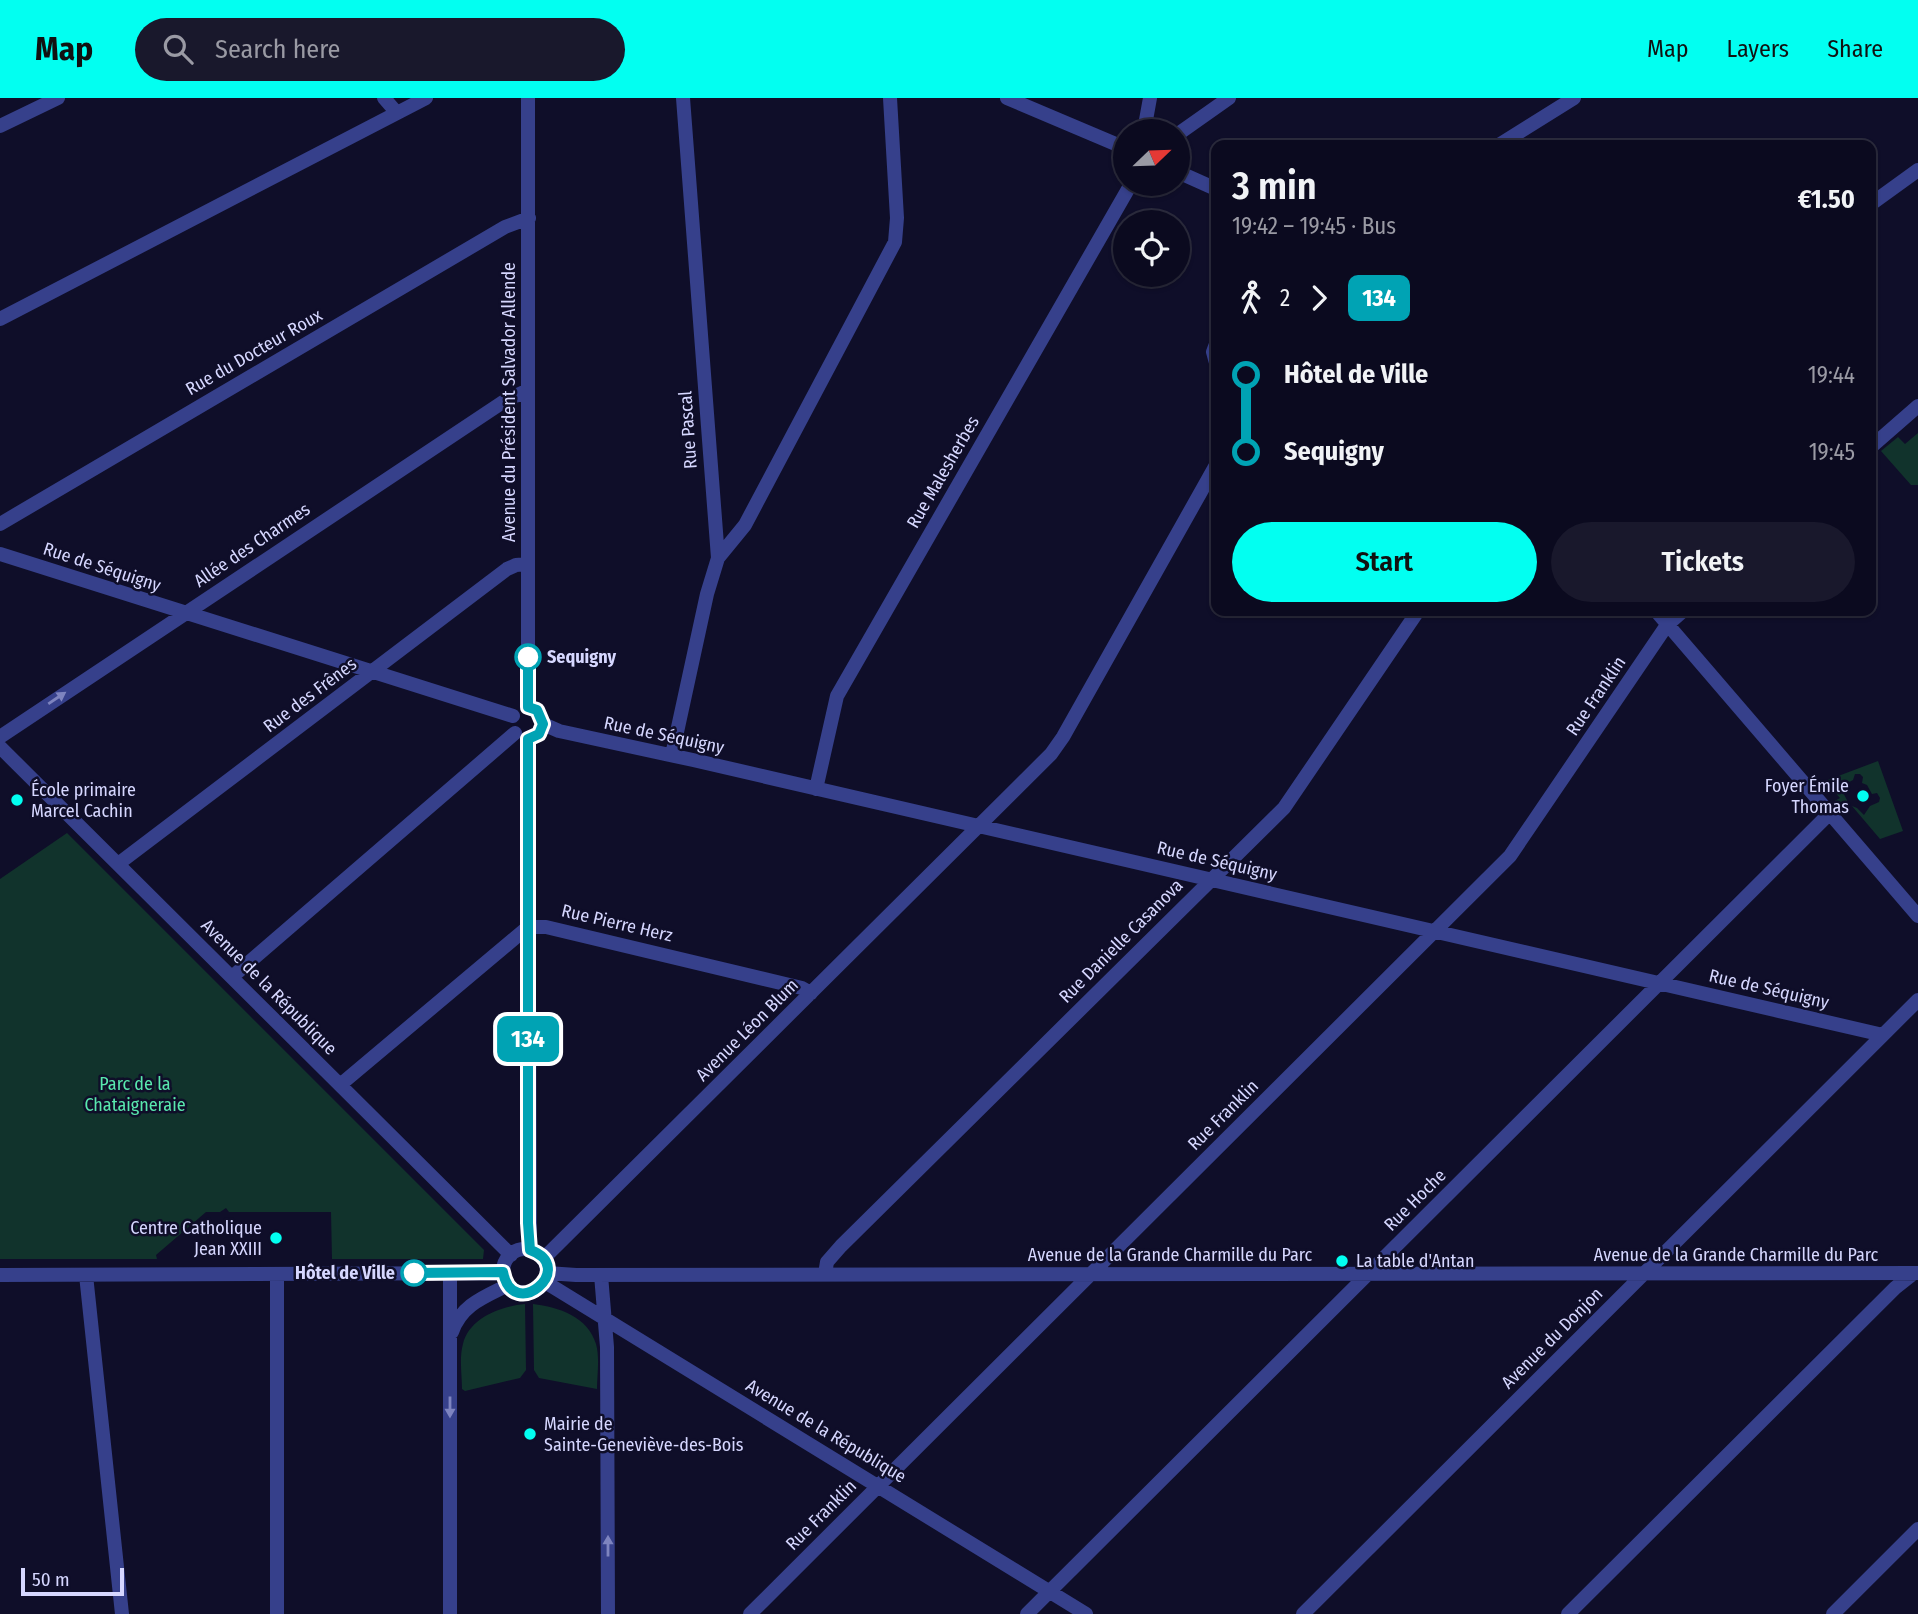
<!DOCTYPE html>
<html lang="en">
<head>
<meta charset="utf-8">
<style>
	body { margin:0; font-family:"Fira Sans Condensed",sans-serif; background:#19182c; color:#f1f3f6; height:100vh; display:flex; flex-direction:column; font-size:26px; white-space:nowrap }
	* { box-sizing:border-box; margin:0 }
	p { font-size:23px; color:#9a9aa4 }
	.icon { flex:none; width:38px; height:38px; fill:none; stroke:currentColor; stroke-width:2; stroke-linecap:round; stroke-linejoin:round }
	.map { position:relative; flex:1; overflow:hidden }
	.sheet { position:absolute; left:1211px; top:42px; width:665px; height:476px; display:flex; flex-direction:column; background:#0b0a1f; border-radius:14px; box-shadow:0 2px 5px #0004,0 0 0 2px #2b2b3d }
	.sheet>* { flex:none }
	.badge { padding:0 14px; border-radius:10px; font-size:24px; line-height:46px }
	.needle { width:46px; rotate:67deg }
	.controls { position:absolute; left:1113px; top:21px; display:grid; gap:14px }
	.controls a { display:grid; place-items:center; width:77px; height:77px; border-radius:50%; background:#0b0a1f; box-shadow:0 2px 5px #0004,0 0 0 2px #2b2b3d; font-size:35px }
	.scale { position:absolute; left:21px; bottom:18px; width:103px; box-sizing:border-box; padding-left:7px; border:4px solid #d6d7ff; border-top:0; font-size:19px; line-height:24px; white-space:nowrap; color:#d6d7ff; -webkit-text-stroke:5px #0f0e29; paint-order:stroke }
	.map>.badge { position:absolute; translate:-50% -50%; box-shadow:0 0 0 4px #fff }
	.legs { display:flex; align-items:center; gap:10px; height:77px; padding:0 21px; font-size:23px }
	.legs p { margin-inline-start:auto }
	.overview { display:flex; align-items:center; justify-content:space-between; height:119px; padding:0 21px }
	h1 { font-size:38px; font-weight:600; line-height:52px }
	.primary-button { display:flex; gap:14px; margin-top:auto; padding:14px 21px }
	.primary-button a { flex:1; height:80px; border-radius:42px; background:#02fff1; color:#111; font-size:28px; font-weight:600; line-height:80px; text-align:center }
	.primary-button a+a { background:#19182c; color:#f1f3f6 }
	ul { padding:0 21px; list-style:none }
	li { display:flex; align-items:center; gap:24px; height:77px; font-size:26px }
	li i { display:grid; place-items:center; width:10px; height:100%; margin:0 9px; background:currentColor }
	li i::after { content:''; width:18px; height:18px; margin:-9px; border:5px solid; border-radius:50%; background:#0b0a1f }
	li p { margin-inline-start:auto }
	li:first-child i { background:linear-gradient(#0000 50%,currentColor 0) }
	li:last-child i { background:linear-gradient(currentColor 50%,#0000 0) }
	header { display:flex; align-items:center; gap:42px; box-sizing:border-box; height:98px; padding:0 35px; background:#02fff1; color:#111 }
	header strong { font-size:33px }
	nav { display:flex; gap:38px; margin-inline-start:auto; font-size:24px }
	.search { width:490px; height:63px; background:#19182c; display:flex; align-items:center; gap:18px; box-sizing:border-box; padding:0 24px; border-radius:38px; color:#9a9aa4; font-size:26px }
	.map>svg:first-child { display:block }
</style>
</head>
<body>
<header>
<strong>Map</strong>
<div class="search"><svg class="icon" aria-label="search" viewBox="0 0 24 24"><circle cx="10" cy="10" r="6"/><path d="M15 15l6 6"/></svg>Search here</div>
<nav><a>Map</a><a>Layers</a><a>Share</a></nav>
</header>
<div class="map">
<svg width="1918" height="1516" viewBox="0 0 1918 1516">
	<rect width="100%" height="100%" fill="#0f0e29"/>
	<!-- green -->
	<path fill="#11332c" d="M1918,335V387H1911L1881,353L1898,339L1905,346Z
		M1878,663L1903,733L1880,741L1852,708L1857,710L1864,717L1870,708L1879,704L1880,700L1877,695L1872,696L1867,687L1862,685L1863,679L1860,676H1855L1853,682L1840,689L1848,704H1843L1837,708L1833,704L1840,700L1829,688L1820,691L1817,686Z
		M67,735L484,1152L483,1161H332L331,1114H229L226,1110L220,1114H206L156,1157L157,1161H0V781Z
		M525,1206L526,1272L520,1280L465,1293L462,1291C462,1277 459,1260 463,1246C469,1220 501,1208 525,1206Z
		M533,1206C559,1209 588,1219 596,1246C600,1260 597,1277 597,1291L539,1280L534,1272Z"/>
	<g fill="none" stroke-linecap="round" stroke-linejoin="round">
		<!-- street -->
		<path stroke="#36408b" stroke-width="14" d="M384,0L397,15
			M1007,0L1125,50
			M0,28L58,0
			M1144,33L1150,0
			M1178,36L1229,0
			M1499,47L1574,0
			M1178,74L1216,91
			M1871,106L1918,72
			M0,221L426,0
			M1216,246L1213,254L1216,265
			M1871,349L1918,308
			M0,426L505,129L529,120
			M0,456L513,618
			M718,460L745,427L895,144L897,120L890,0
			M1656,513L1918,818
			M528,609V0
			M543,626L559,633L693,662L1883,937
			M0,639L503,304L528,292
			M528,641L530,1152
			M0,649L511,1157
			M672,657L707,496L718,460L683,0
			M816,691L837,598L1131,86
			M118,766L507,471L516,467L528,466
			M232,879L515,635
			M340,987L528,829H546L802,890L811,895
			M503 1173a22 22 0 1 1 44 0a22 22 0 1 1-44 0Z
			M543,1161L1051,656L1063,639L1216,367
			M450,1175V1516
			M547,1175L576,1177L1918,1175
			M277,1176V1516
			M825,1176L827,1164L841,1148L1284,710L1418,513
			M0,1177L503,1175
			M86,1177L122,1516
			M601,1177L607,1249L608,1516
			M545,1184L1086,1516
			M452,1234C461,1207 484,1199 508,1187
			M750,1516L1510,758L1667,527L1683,513
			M1027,1516L1830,715
			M1303,1516L1918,902
			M1568,1516L1895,1190L1914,1175
			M1833,1516L1918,1431"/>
	</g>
	<!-- one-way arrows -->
	<defs><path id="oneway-solid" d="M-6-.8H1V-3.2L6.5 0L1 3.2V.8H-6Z" transform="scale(1.75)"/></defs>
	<g fill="#7e84bf">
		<use href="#oneway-solid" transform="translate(57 600) rotate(-34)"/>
		<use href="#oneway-solid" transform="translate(450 1309) rotate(90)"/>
		<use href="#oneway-solid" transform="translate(608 1448) rotate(-90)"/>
	</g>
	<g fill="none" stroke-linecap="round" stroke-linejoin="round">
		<!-- line-1 casing -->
		<g stroke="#fff" stroke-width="16">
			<path id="line-1" d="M414,1175L503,1174C513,1226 579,1169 530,1152L528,1125V641L539,636L543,626L537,612L528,609V559"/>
		</g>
		<!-- line-1 -->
		<use href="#line-1" stroke="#00a3b4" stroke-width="10"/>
	</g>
	<!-- markers -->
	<g fill="#fff" stroke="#00a3b4" stroke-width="3.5">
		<circle cx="528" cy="559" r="12"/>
		<circle cx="414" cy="1175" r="12"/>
	</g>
	<g fill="#02fff1" stroke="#0f0e29" stroke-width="2.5">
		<circle cx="1863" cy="698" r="7"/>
		<circle cx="17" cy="702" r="7"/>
		<circle cx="276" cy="1140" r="7"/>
		<circle cx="1342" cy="1163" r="7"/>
		<circle cx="530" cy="1336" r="7"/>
	</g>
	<g text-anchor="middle" stroke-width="5" stroke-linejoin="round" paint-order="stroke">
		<!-- street labels -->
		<g font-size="18" fill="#d6d7ff" stroke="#0f0e29">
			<text transform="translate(254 254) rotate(-30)" y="6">Rue du Docteur Roux</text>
			<text transform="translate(509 304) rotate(-90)" y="6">Avenue du Président Salvador Allende</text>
			<text transform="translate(688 332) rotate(-94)" y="6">Rue Pascal</text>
			<text transform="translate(943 374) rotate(-60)" y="6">Rue Malesherbes</text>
			<text transform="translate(252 447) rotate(-34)" y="6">Allée des Charmes</text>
			<text transform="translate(102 469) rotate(18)" y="6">Rue de Séquigny</text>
			<text transform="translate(310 597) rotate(-37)" y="6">Rue des Frênes</text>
			<text transform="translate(1596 598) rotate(-56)" y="6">Rue Franklin</text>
			<text transform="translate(664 637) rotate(12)" y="6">Rue de Séquigny</text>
			<text transform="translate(1217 763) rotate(13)" y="6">Rue de Séquigny</text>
			<text transform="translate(617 825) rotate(13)" y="6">Rue Pierre Herz</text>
			<text transform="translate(1121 843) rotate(-45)" y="6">Rue Danielle Casanova</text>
			<text transform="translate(269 889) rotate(45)" y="6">Avenue de la République</text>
			<text transform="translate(1769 891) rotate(13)" y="6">Rue de Séquigny</text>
			<text transform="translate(747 932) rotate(-45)" y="6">Avenue Léon Blum</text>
			<text transform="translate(1223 1017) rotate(-45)" y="6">Rue Franklin</text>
			<text transform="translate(1415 1102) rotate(-45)" y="6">Rue Hoche</text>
			<text x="1170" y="1163">Avenue de la Grande Charmille du Parc</text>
			<text x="1736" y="1163">Avenue de la Grande Charmille du Parc</text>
			<text transform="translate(1552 1240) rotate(-45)" y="6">Avenue du Donjon</text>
			<text transform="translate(826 1333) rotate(31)" y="6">Avenue de la République</text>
			<text transform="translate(821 1417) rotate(-45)" y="6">Rue Franklin</text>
		</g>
		<!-- stop labels -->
		<g font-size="18" font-weight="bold" fill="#d6d7ff" stroke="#0f0e29" text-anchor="start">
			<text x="547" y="565">Sequigny</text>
			<text x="395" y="1181" text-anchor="end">Hôtel de Ville</text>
		</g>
		<!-- poi labels -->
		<g font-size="18" fill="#d6d7ff" stroke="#0f0e29" text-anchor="start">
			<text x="1849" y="694" text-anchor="end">Foyer Émile<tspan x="1849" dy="21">Thomas</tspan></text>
			<text x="31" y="698">École primaire<tspan x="31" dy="21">Marcel Cachin</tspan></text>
			<text x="262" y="1136" text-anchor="end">Centre Catholique<tspan x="262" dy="21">Jean XXIII</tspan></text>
			<text x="1356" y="1169">La table d'Antan</text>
			<text x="544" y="1332">Mairie de<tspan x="544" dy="21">Sainte-Geneviève-des-Bois</tspan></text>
		</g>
		<!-- park labels -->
		<g font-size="18" fill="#59e8ae" stroke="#0f0e29">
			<text x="135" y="992">Parc de la<tspan x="135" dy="21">Chataigneraie</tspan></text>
		</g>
	</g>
</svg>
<div class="controls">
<a><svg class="needle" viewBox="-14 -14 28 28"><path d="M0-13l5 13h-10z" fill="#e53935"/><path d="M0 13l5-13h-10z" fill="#9a9aa4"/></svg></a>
<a><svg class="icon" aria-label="locate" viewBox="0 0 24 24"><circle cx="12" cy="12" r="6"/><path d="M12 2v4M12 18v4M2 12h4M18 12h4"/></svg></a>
</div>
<div class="scale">50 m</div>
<b class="badge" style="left:528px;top:941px;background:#00a3b4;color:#fff">134</b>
<section class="sheet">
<div class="overview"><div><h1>3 min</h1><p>19:42 – 19:45 · Bus</p></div><b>€1.50</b></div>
<div class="legs"><svg class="icon" aria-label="walk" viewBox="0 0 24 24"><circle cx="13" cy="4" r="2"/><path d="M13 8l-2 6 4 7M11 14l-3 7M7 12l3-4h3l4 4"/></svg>2<svg class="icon" aria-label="forward" viewBox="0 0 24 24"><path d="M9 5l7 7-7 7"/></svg><b class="badge" style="background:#00a3b4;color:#fff">134</b></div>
<ul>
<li><i style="color:#00a3b4"></i><b>Hôtel de Ville</b><p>19:44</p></li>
<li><i style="color:#00a3b4"></i><b>Sequigny</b><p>19:45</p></li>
</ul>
<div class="primary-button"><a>Start</a><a>Tickets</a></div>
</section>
</div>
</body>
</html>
